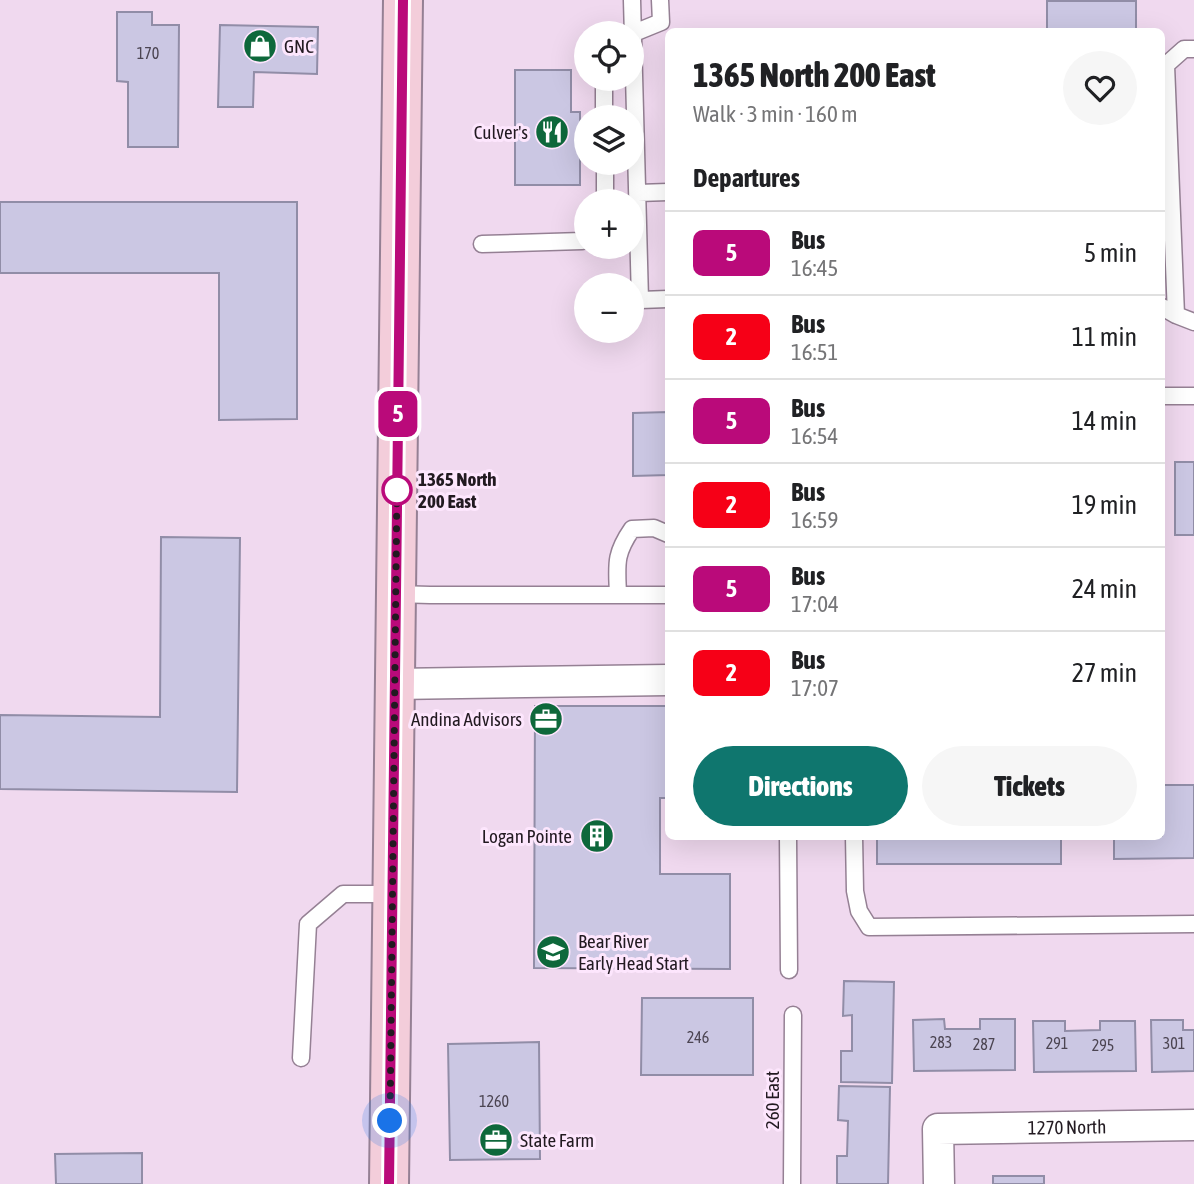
<!DOCTYPE html>
<html lang="en">
<head>
<meta charset="utf-8">
<style>
	body { margin:0; font-family:"Asap Condensed",sans-serif; background:#f6f6f6; color:#202124; height:100vh; display:flex; flex-direction:column; font-size:26px; white-space:nowrap }
	* { box-sizing:border-box; margin:0 }
	p { font-size:23px; color:#757577 }
	.icon { flex:none; width:38px; height:38px; fill:none; stroke:currentColor; stroke-width:2; stroke-linecap:round; stroke-linejoin:round }
	.map { position:relative; flex:1; overflow:hidden }
	.side { position:absolute; left:665px; top:28px; width:500px; height:812px; display:flex; flex-direction:column; background:#fff; border-radius:10px; box-shadow:0 7px 28px #0002 }
	.side>* { flex:none }
	.badge { padding:0 14px; border-radius:10px; font-size:24px; line-height:46px }
	.buttons { position:absolute; left:574px; top:21px; display:grid; gap:14px }
	.buttons a { display:grid; place-items:center; width:70px; height:70px; border-radius:50%; background:#fff; box-shadow:0 7px 28px #0002; font-size:35px }
	.you { position:absolute; width:35px; height:35px; margin:-18px; border:5px solid #fff; border-radius:50%; background:#1a73e8; box-shadow:0 0 0 10px #1a73e833 }
	.map>.badge { position:absolute; translate:-50% -50%; box-shadow:0 0 0 4px #fff }
	h2 { padding:0 28px; font-size:26px; line-height:63px }
	.round { display:grid; place-items:center; flex:none; width:74px; height:74px; border-radius:37px; background:#f6f6f6 }
	.summary { display:flex; align-items:center; justify-content:space-between; height:119px; padding:0 28px }
	h1 { font-size:33px; font-weight:800; line-height:52px }
	.cta { display:flex; gap:14px; margin-top:auto; padding:14px 28px }
	.cta a { flex:1; height:80px; border-radius:42px; background:#0f766e; color:#fff; font-size:28px; font-weight:800; line-height:80px; text-align:center }
	.cta a+a { background:#f6f6f6; color:#202124 }
	ul { padding:0; list-style:none }
	li { display:flex; align-items:center; gap:21px; height:84px; padding:0 28px; border-top:2px solid #e0e0e0 }
	li div { flex:1 }
	li b { display:block; font-size:26px }
	li em { font-style:normal }
	li .badge { min-width:77px; font-weight:700; text-align:center }
	.map>svg:first-child { display:block }
</style>
</head>
<body>
<div class="map">
<svg width="1194" height="1184" viewBox="0 0 1194 1184">
	<rect width="100%" height="100%" fill="#f0d9ef"/>
	<!-- building -->
	<path fill="#cbc7e3" stroke="#918da7" stroke-width="2" d="M1047,1H1136V32H1047Z
		M117,12H152V25H179L178,147H128V82L117,81Z
		M220,25L318,27L317,74L254,72L253,107H218Z
		M515,70H571V112H580V185H515Z
		M0,202H297V419L219,420V273H0Z
		M668,412V475L633,476V413Z
		M1175,462H1194V535H1175Z
		M161,537L240,538L237,792L0,789V715L160,717Z
		M535,706H668V798H660V874H730V969L534,968Z
		M1162,785H1194V858L1114,859V836H1162Z
		M877,836H1061V864H877Z
		M844,981L894,982L892,1083L841,1082V1051H852V1015L843,1016Z
		M642,998H753V1075H641Z
		M944,1019L945,1029H980V1019H1015V1070L914,1071L913,1020Z
		M1151,1020H1183V1030H1194V1071L1152,1072Z
		M1033,1021H1065V1031L1100,1030V1021H1135L1136,1071L1034,1072Z
		M539,1042L540,1159L450,1160L448,1044Z
		M839,1086L890,1087L888,1184H837V1156H847L848,1121L838,1120Z
		M142,1153V1184H56L55,1154Z
		M993,1176H1044V1184H993Z"/>
	<g fill="none" stroke-linecap="round" stroke-linejoin="round">
		<!-- service casing -->
		<g stroke="#958094" stroke-width="19">
			<path id="service" d="M632,0L640,300L668,299
				M634,33L661,22L660,0
				M604,79V117
				M605,163V201
				M638,193L668,192
				M482,244L582,241L586,239
				M1162,307L1176,315L1194,322
				M1176,315L1166,65L1184,49H1194
				M1162,396H1194
				M396,594L430,595H668
				M618,595C617,565 614,555 632,529L654,528L668,534
				M788,836L789,970
				M854,836L855,891L859,911L869,927L1194,924
				M301,1058L308,924L343,894H392
				M792,1184L793,1015"/>
		</g>
		<!-- minor casing -->
		<g stroke="#958094" stroke-width="33">
			<g id="minor">
				<path d="M395,684L668,680"/>
				<path id="s1" d="M939,1184L938,1129L1194,1125"/>
			</g>
		</g>
		<!-- secondary casing -->
		<g stroke="#958094" stroke-width="42">
			<path id="secondary" d="M389,1184L403,0"/>
		</g>
		<!-- service -->
		<use href="#service" stroke="#fff" stroke-width="16"/>
		<!-- minor -->
		<use href="#minor" stroke="#fff" stroke-width="30"/>
		<!-- secondary -->
		<use href="#secondary" stroke="#f3cdda" stroke-width="38"/>
	</g>
	<g fill="none" stroke-linecap="round" stroke-linejoin="round">
		<!-- line casing -->
		<g stroke="#fff" stroke-width="16">
			<path id="line" d="M389,1184L403,0"/>
		</g>
		<!-- line -->
		<use href="#line" stroke="#ba0a7a" stroke-width="10"/>
		<!-- walk -->
		<path stroke="#221a21" stroke-width="7" stroke-dasharray="0 12.6" d="M390,1121L397,483V490"/>
	</g>
	<!-- icons -->
	<defs>
		<g id="shop-disc" transform="scale(1.75)"><circle r="9.5" fill="#0e683b" stroke="#fde6fd"/><path d="M-5-2.5h2.3a2.7 3.5 0 0 1 5.4 0H5L5.5 6h-11ZM-1.5-2.5h3a1.5 2.3 0 0 0-3 0Z" fill="#fff"/></g>
		<g id="restaurant-disc" transform="scale(1.75)"><circle r="9.5" fill="#0e683b" stroke="#fde6fd"/><path d="M-5-6h1v4h1v-4h1v4h1v-4h1v5L-1.5 .5V6h-2V.5L-5-1ZM5-6V6H3V1.5H1.5Q1.5-4 5-6Z" fill="#fff"/></g>
		<g id="office-disc" transform="scale(1.75)"><circle r="9.5" fill="#0e683b" stroke="#fde6fd"/><path d="M-6-3h4V-5.5h4V-3h4V5H-6ZM-1-4.5V-3h2v-1.5ZM-6 0V1H6V0Z" fill="#fff"/></g>
		<g id="building-disc" transform="scale(1.75)"><circle r="9.5" fill="#0e683b" stroke="#fde6fd"/><path d="M-4-6H4V6H1V3H-1V6H-4ZM-2.5-4.3h1.7v1.8h-1.7ZM.8-4.3h1.7v1.8H.8ZM-2.5-1h1.7V.8h-1.7ZM.8-1h1.7V.8H.8Z" fill="#fff"/></g>
		<g id="school-disc" transform="scale(1.75)"><circle r="9.5" fill="#0e683b" stroke="#fde6fd"/><path d="M0-5L7-2L0 1L-7-2ZM-4 1L0 2.5L4 1V4Q0 6-4 4Z" fill="#fff"/></g>
	</defs>
	<g fill-rule="evenodd">
		<use href="#shop-disc" x="260" y="46"/>
		<use href="#restaurant-disc" x="552" y="132"/>
		<use href="#office-disc" x="546" y="719"/>
		<use href="#building-disc" x="597" y="836"/>
		<use href="#school-disc" x="553" y="952"/>
		<use href="#office-disc" x="496" y="1140"/>
	</g>
	<!-- markers -->
	<circle fill="#fff" stroke="#ba0a7a" stroke-width="3.5" cx="397" cy="490" r="14"/>
	<g text-anchor="middle" stroke-width="6" stroke-linejoin="round" paint-order="stroke">
		<!-- number labels -->
		<g font-size="16" fill="#4c4552">
			<text x="148" y="59">170</text>
			<text x="698" y="1043">246</text>
			<text x="941" y="1048">283</text>
			<text x="1057" y="1049">291</text>
			<text x="1174" y="1049">301</text>
			<text x="984" y="1050">287</text>
			<text x="1103" y="1051">295</text>
			<text x="494" y="1107">1260</text>
		</g>
		<!-- poi labels -->
		<g font-size="19" fill="#221a21" stroke="#fde6fd" text-anchor="start">
			<text x="284" y="53">GNC</text>
			<text x="528" y="139" text-anchor="end">Culver's</text>
			<text x="522" y="726" text-anchor="end">Andina Advisors</text>
			<text x="572" y="843" text-anchor="end">Logan Pointe</text>
			<text x="578" y="948">Bear River<tspan x="578" dy="22">Early Head Start</tspan></text>
			<text x="520" y="1147">State Farm</text>
		</g>
		<!-- stop labels -->
		<g font-size="19" font-weight="bold" fill="#221a21" stroke="#fde6fd" text-anchor="start">
			<text x="418" y="486">1365 North<tspan x="418" dy="22">200 East</tspan></text>
		</g>
		<!-- street labels -->
		<g font-size="19" fill="#221a21" stroke="#fde6fd">
			<text transform="translate(772 1100) rotate(-90)" y="7">260 East</text>
			<text dy="7" stroke="none"><textPath href="#s1" startOffset="184">1270 North</textPath></text>
		</g>
	</g>
</svg>
<div class="buttons">
<a><svg class="icon" aria-label="locate" viewBox="0 0 24 24"><circle cx="12" cy="12" r="6"/><path d="M12 2v4M12 18v4M2 12h4M18 12h4"/></svg></a>
<a><svg class="icon" aria-label="layers" viewBox="0 0 24 24"><path d="M12 4l9 5-9 5-9-5zM3 14l9 5 9-5"/></svg></a>
<a>+</a>
<a>−</a>
</div>
<div class="you" style="left:390px;top:1121px"></div>
<b class="badge" style="left:398px;top:414px;background:#ba0a7a;color:#fff">5</b>
<section class="side">
<div class="summary"><div><h1>1365 North 200 East</h1><p>Walk · 3 min · 160 m</p></div><a class="round"><svg class="icon" aria-label="heart" viewBox="0 0 24 24"><path d="M12 20l-8-8c-3-5 5-10 8-4 3-6 11-1 8 4z"/></svg></a></div>
<h2>Departures</h2>
<ul>
<li><span class="badge" style="background:#ba0a7a;color:#fff">5</span><div><b>Bus</b><p>16:45</p></div><em>5 min</em></li>
<li><span class="badge" style="background:#f60017;color:#fff">2</span><div><b>Bus</b><p>16:51</p></div><em>11 min</em></li>
<li><span class="badge" style="background:#ba0a7a;color:#fff">5</span><div><b>Bus</b><p>16:54</p></div><em>14 min</em></li>
<li><span class="badge" style="background:#f60017;color:#fff">2</span><div><b>Bus</b><p>16:59</p></div><em>19 min</em></li>
<li><span class="badge" style="background:#ba0a7a;color:#fff">5</span><div><b>Bus</b><p>17:04</p></div><em>24 min</em></li>
<li><span class="badge" style="background:#f60017;color:#fff">2</span><div><b>Bus</b><p>17:07</p></div><em>27 min</em></li>
</ul>
<div class="cta"><a>Directions</a><a>Tickets</a></div>
</section>
</div>
</body>
</html>
